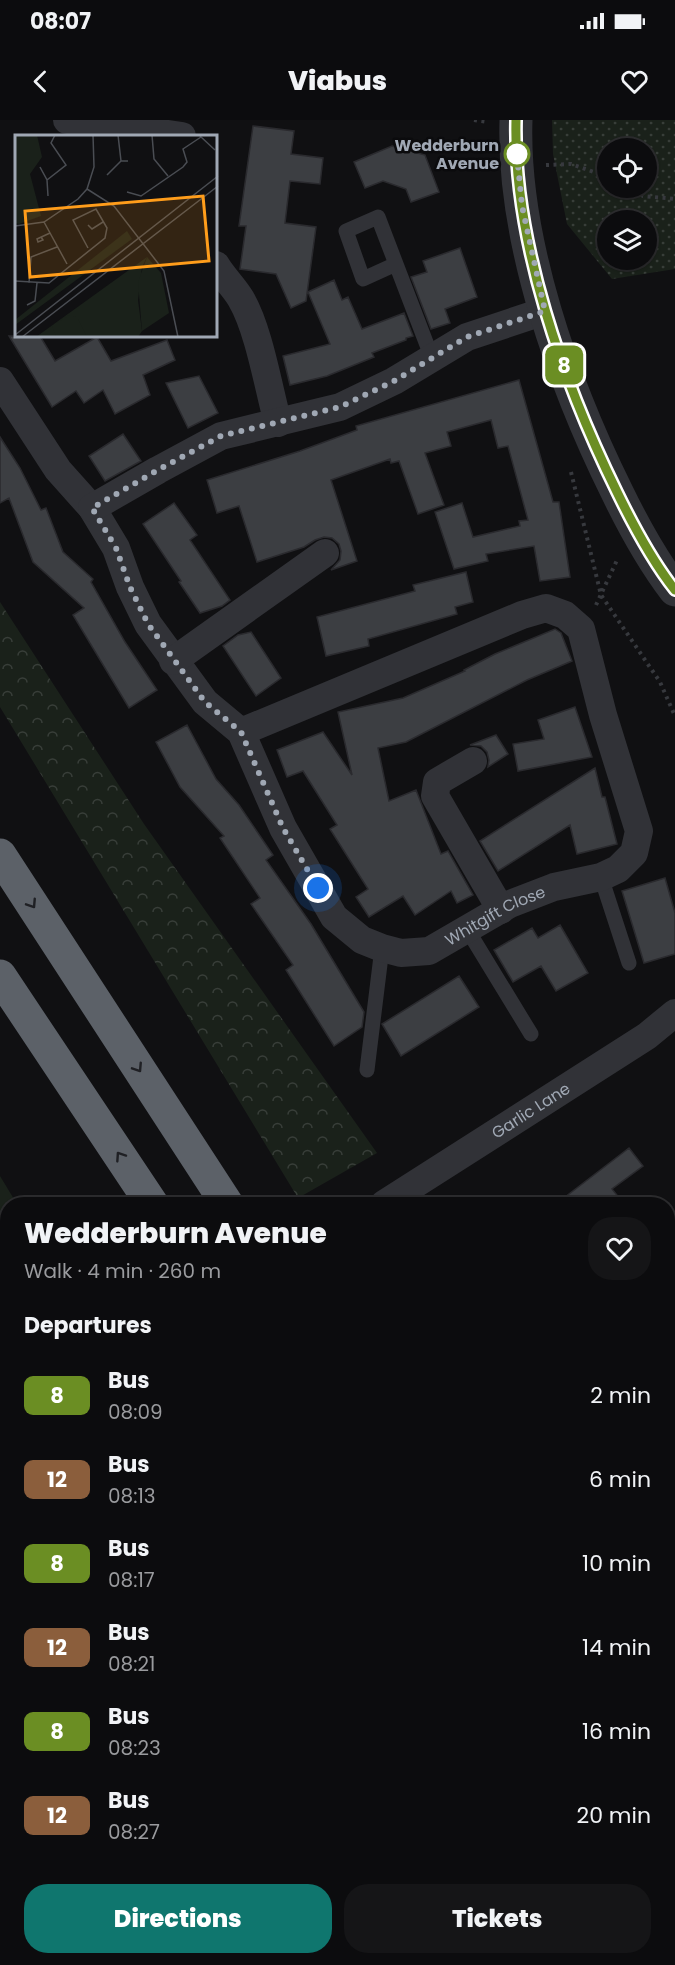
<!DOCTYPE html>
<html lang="en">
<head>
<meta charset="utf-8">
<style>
	body { margin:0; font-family:Poppins,sans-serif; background:#151517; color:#f1f3f6; height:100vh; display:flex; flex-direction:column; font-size:22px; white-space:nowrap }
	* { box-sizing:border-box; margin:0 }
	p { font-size:20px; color:#9a9b9e }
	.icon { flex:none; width:33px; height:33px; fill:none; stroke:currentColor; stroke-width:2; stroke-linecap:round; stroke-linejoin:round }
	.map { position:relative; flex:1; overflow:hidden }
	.side { position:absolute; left:0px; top:1077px; width:675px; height:768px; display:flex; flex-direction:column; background:#0c0c0e; border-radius:24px 24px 0 0; box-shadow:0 2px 4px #0004,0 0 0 2px #2c2c2e }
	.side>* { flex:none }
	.badge { padding:0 12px; border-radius:9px; font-size:21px; line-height:39px }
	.tools { position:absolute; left:597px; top:18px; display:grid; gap:12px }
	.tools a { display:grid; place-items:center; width:60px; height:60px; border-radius:50%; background:#0c0c0e; box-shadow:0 2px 4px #0004,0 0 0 2px #2c2c2e; font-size:30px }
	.you { position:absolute; width:30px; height:30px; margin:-15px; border:4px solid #fff; border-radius:50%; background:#1a73e8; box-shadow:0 0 0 9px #1a73e833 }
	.map>.badge { position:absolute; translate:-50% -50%; box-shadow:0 0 0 3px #fff }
	h2 { padding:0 24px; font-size:22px; line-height:54px }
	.round { display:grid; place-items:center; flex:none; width:63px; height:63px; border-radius:24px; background:#151517 }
	.summary { display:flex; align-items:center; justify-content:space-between; height:102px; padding:0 24px }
	h1 { font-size:28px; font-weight:800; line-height:45px }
	.action { display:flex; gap:12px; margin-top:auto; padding:12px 24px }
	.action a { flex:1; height:69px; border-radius:24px; background:#0f766e; color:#fff; font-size:24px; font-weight:800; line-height:69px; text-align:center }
	.action a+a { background:#151517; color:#f1f3f6 }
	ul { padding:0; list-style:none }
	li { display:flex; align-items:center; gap:18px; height:84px; padding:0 24px }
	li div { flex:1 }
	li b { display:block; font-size:22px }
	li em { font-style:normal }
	li .badge { min-width:66px; font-weight:700; text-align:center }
	.status { display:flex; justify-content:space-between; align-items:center; height:42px; padding:0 30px; background:#0c0c0e; direction:ltr }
	.status svg { height:16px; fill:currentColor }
	header { display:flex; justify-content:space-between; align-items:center; height:78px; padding:0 24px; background:#0c0c0e; font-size:27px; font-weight:800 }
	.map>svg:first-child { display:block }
</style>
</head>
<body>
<div class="status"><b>08:07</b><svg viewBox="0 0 49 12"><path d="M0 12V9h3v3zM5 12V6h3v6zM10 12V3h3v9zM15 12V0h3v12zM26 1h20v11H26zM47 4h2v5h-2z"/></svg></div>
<header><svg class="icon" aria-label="back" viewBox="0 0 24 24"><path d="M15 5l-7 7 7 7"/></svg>Viabus<svg class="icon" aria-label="heart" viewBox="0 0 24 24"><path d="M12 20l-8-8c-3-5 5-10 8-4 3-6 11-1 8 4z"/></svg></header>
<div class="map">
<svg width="675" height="1845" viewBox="0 0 675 1845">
	<defs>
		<pattern id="forest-crowns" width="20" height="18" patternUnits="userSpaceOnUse" patternTransform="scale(1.5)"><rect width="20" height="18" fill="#1a211a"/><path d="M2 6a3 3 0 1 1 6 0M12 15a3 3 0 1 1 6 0" fill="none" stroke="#383e39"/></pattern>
		<pattern id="park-dots" width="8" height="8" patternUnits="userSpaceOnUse" patternTransform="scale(1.5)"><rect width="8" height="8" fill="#1a211a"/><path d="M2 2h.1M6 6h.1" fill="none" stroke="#383e39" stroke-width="1.8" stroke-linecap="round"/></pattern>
	</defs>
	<rect width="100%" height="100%" fill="#101012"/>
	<!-- grass -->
	<path fill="#1a211a" d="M0,1056L17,1084H8L7,1161L0,1156Z"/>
	<!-- forest -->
	<path fill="url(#forest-crowns)" d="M0,482L144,704L377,1033L298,1078L0,587Z
		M0,1156L8,1161L7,1303L0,1306Z"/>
	<!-- park -->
	<path fill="url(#park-dots)" fill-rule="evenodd" d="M552,0H675V149L612,159L567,104L553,34ZM608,28H646V68H608ZM608,100H646V140H608Z"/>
	<!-- building -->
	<path fill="#3c3e42" stroke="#2a2a2e" stroke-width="1.5" d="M253,6L294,11L291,34L323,38L320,64L290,61L285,103L316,107L306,181L291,188L276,154L240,149L246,106H239Z
		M392,26L425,35L439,72L411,82L406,69L383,61L365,68L354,42Z
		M460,128L477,177L445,189L450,203L431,209L411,157L427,152L423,141Z
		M334,160L342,180L348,177L362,209L404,193L413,216L406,218V220L372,233L374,237L327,256L290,265L283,236L330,224L308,172Z
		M9,216H40L55,241L97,217L111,241L167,220L175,240L143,255L150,275L115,294L103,270L84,283L76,271L52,287Z
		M199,256L218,293L188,308L166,263Z
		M519,260L553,382H559L570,457L540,461L534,426L486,434L488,441L454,449L435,392L462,383L473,417L520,406L519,401L528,400L508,326L498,328L491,300L447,312L451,326L425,333L444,385L418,394L399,341L391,343L390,339L331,360L357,441L331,450L340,440L341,431L339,424L332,418L324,417L315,420L304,427L257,442L239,386L217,393L207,360L300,331L357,310L356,306Z
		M123,314L141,341L105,361L89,336Z
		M0,317L20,348L41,390L46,388L63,432L93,459L91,462L125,522L157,570L129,588L73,495L84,488L33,442L9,378L0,383Z
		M174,383L197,415L190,420L230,480L222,486L200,493L179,462L181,461L143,404Z
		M466,452L473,482L455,487L457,494L368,519L369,526L326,536L317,497L415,471L413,465Z
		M555,509L561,513L572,541L527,560L406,622L378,628L389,681L416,670L441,734L448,731L473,775L457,783L451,771L415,795L403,776L369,797L356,777L368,769L330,709L337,705L303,651L287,657L277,630L323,612L352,655L338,592L403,578L465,551L464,550L495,534Z
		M251,512L281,558L256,576L223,526L238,515Z
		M575,587L592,637L518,651L513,624L544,619L538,600Z
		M187,605L216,659L239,685L273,735L266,740L311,804L364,892L362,907L334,926L286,850L293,845L251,784L260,778L220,718L224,716L180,667L156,622Z
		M496,615L508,634L488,647L489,640L487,632L481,626L470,625Z
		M595,648L602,677H605L617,724L577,734L570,705L498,751L480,721Z
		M665,758L675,793V834L644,843L622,771Z
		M560,805L588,853L556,871L541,846L513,862L494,830L532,808L538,818Z
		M459,856L479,887L401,936L382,904Z
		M629,1028L643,1046L612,1069L624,1084H556Z"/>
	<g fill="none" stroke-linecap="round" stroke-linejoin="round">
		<!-- path -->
		<path stroke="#37393e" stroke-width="4" stroke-dasharray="3 4.5" stroke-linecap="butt" d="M474,0L488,2
			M546,45L571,44L608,57
			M627,68L643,76L675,79
			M571,352L601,475L660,562L675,596
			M596,485L618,438
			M525,1838L531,1845"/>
		<!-- service -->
		<path stroke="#313237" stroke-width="15" d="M396,144L363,159L346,111L378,97L432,238
			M601,757L629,843
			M467,809L531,914
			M367,950L382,828"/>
		<!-- minor -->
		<g stroke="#313237" stroke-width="28">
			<path d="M67,0L182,16"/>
			<path d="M216,145C223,157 234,167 241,179C259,210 268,266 278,303"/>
			<path id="s1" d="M0,261L58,350L92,388L116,428L130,467L148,504L205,582L241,612L283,708L334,797L362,820L382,828L401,833L429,831L510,784L554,767L601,757L618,749L634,733L639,711L603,595L581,509L565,495L546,488L522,495L241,612"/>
			<path d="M92,388L158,350L221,316L340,287L394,261L467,217L545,191"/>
			<path d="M173,541L325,433"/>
			<path d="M473,641L437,662L435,676L501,790"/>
			<path id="s2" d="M384,1084L647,916L675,893"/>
			<path d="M0,1342L8,1338"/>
		</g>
		<!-- tertiary -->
		<path stroke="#313237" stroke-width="33" d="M516,0C512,120 564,265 617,372C633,405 652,440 675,470"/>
		<!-- motorway -->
		<path stroke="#5c6168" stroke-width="33" d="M0,735L227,1084
			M0,856L152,1084
			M668,1725L675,1736
			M655,1838L660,1845"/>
	</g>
	<!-- one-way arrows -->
	<defs><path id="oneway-chevron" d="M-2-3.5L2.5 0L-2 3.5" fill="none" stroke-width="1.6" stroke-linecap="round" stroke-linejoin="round" transform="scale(1.5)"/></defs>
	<g stroke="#1f2024">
		<use href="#oneway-chevron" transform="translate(32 784) rotate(57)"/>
		<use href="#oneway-chevron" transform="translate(138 948) rotate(57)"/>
		<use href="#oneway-chevron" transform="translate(120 1036) rotate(-124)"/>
	</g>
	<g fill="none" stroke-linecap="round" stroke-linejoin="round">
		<!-- line casing -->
		<g stroke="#fff" stroke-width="14">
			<path id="line" d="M516,0C513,122 564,264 617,372C633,405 652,441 675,470"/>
		</g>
		<!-- line -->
		<use href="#line" stroke="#6b8e23" stroke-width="9"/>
		<!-- walk -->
		<path stroke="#a0a8b4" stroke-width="6" stroke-dasharray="0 10.8" d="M318,768L283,708L241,612L205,582L148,504L130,467L116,428L92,388L158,350L221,316L340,287L394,261L467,217L545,191L522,86L517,34"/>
	</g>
	<!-- markers -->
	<circle fill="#fff" stroke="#6b8e23" stroke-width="3" cx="517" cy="34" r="12"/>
	<g text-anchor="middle" stroke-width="5" stroke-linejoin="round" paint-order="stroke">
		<!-- stop labels -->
		<g font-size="16" font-weight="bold" fill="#a0a8b4" stroke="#0b0b0d" text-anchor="end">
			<text x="499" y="31">Wedderburn<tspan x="499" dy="18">Avenue</tspan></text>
		</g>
		<!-- street labels -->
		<g font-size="16" fill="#a0a8b4" stroke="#0b0b0d">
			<text dy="6" stroke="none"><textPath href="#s1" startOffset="818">Whitgift Close</textPath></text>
			<text dy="6" stroke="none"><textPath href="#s2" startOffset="174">Garlic Lane</textPath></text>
		</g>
	</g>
	<!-- overview -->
	<g transform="translate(15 15)">
		<rect width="202" height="202" fill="#101012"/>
		<path d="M132,122L127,132L123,165L127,196L123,202H21Z" fill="#1a211a"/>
		<path d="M112,96L117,104L0,190V185ZM132,122L146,138L154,178L127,196L123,147ZM56,179L63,184L72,202L41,201L37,191Z" fill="#1a211a"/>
		<path d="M0,0H22L27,22L15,39L26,81L4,89L0,88Z" fill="#1a211a"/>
		<path fill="none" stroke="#4a4d53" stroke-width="1.5" d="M103,0L106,26M137,0L139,24L153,41M185,1L200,15M25,32L32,45L33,61M92,40L106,26H113M32,45L51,30L36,8L40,0M72,54L99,71L149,136L163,202M112,57L126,61L168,32L172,27L168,14L186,2M29,87L52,129M73,90L77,94L88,87M0,91L29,87L63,64L72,54L79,32L78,0M26,102L28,105L23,107L22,104L35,98M0,146L34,148L90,103L92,93L81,74L58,85L73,113M14,148L16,122L42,112M12,170L20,166L22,148M0,200L203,41M7,202L203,51"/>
		<path fill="#ff9d1b" fill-opacity="0.15" stroke="#ff9d1b" stroke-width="3" d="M188,61L194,126L15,142L10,76Z"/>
		<rect width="202" height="202" fill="none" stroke="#a0a8b4" stroke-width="3"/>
	</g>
</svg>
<div class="tools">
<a><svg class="icon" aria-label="locate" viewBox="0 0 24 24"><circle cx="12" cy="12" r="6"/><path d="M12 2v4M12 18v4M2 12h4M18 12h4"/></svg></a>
<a><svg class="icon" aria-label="layers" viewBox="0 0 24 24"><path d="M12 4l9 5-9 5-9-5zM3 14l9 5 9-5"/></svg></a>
</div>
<div class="you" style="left:318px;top:768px"></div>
<b class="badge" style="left:564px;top:245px;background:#6b8e23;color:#fff">8</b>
<section class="side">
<div class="summary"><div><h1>Wedderburn Avenue</h1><p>Walk · 4 min · 260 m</p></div><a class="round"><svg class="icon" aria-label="heart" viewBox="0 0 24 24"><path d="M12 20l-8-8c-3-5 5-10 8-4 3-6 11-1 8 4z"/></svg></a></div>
<h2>Departures</h2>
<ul>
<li><span class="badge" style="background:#6b8e23;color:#fff">8</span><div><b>Bus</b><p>08:09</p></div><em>2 min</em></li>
<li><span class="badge" style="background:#8b5e3c;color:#fff">12</span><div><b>Bus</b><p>08:13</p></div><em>6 min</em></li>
<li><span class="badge" style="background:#6b8e23;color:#fff">8</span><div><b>Bus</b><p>08:17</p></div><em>10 min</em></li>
<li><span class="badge" style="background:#8b5e3c;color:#fff">12</span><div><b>Bus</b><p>08:21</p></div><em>14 min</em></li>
<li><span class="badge" style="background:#6b8e23;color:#fff">8</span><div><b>Bus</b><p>08:23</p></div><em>16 min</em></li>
<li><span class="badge" style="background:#8b5e3c;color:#fff">12</span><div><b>Bus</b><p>08:27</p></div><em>20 min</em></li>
</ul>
<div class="action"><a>Directions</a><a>Tickets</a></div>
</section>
</div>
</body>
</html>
